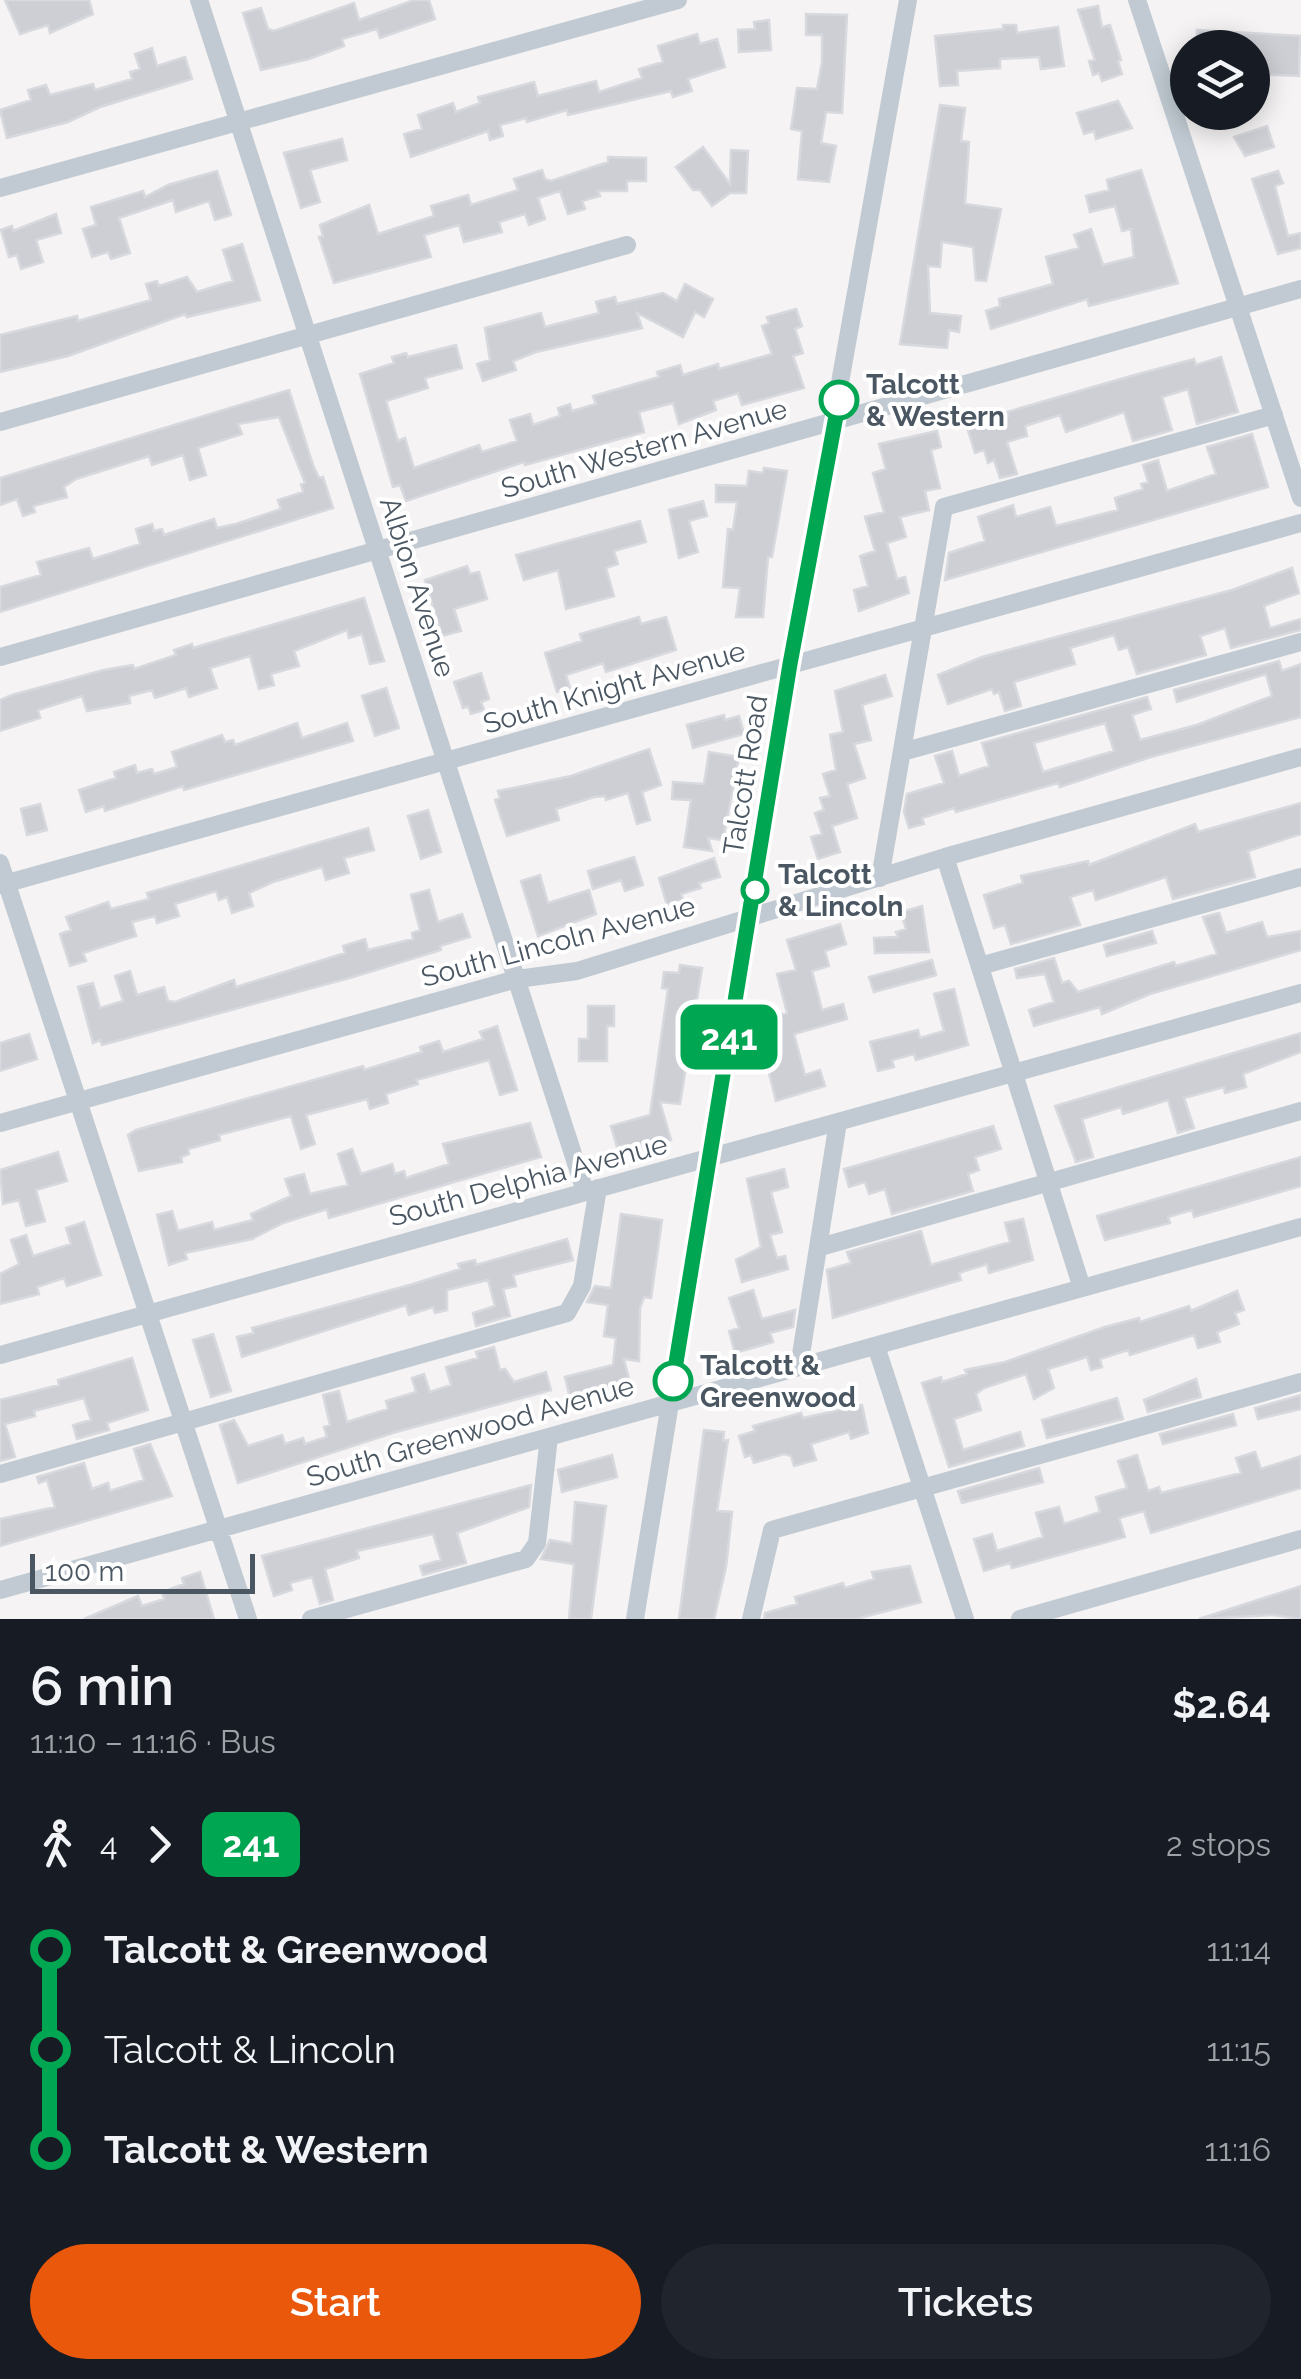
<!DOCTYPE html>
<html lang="en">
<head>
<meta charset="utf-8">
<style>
	body { margin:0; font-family:Raleway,sans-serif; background:#20242c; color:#f1f3f6; height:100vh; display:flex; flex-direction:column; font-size:38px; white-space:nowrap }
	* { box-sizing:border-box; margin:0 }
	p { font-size:32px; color:#9ea1a6 }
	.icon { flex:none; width:55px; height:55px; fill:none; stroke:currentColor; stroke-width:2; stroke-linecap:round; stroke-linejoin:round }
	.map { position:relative; height:1619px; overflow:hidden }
	.drawer { display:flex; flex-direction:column; background:#171b24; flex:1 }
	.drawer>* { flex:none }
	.badge { padding:0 20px; border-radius:15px; font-size:35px; line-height:65px }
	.fabs { position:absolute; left:1170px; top:30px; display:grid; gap:20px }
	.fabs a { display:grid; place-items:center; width:100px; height:100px; border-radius:50%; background:#171b24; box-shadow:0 5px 25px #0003; font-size:50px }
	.scale { position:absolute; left:30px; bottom:25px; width:225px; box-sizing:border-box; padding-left:10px; border:5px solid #4a5661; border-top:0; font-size:28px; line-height:35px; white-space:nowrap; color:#4a5661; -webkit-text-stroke:8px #fff; paint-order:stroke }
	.map>.badge { position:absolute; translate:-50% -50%; box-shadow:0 0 0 5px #fff }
	.legs { display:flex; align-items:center; gap:15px; height:110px; padding:0 30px; font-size:32px }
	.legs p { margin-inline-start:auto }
	.headline { display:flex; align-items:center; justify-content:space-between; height:170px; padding:0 30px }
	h1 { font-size:55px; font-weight:600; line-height:75px }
	.primary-button { display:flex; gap:20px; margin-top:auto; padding:20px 30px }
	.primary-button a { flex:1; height:115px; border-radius:60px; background:#ea580c; color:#fff; font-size:40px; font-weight:600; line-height:115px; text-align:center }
	.primary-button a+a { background:#20242c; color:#f1f3f6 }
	ul { padding:0 30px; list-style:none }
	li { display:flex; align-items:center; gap:35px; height:100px; font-size:38px }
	li i { display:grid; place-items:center; width:15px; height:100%; margin:0 12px; background:currentColor }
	li i::after { content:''; width:25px; height:25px; margin:-12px; border:8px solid; border-radius:50%; background:#171b24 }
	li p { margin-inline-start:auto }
	li:first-child i { background:linear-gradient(#0000 50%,currentColor 0) }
	li:last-child i { background:linear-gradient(currentColor 50%,#0000 0) }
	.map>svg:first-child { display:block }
</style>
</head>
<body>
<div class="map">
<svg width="1301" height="1619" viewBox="0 0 1301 1619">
	<rect width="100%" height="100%" fill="#f5f3f3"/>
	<!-- building -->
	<path fill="#cdcfd5" stroke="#d7d9de" stroke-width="2.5" fill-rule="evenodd" d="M5,0H89L93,14L50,33L48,25L20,34Z
		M414,0H429L435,19L380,38L377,29L342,39L344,46L309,59L261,70L243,13L261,8L268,29L274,31L354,3L359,20Z
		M1098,6L1102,27L1110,25L1121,60L1118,61L1122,74L1102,81L1099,73L1093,75L1089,61L1095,60L1078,10Z
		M806,14L847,15L842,113L826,112L821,143L836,146L829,182L798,179L802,131L791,129L797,88L817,89L822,62V35H806Z
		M769,20L771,50L739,52L738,30L755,29L754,22Z
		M1003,25H1016L1017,33L1058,27L1064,66L1041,69L1039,57L1000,59V68L957,71L958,85L940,86L935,36L1003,29Z
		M1197,30L1300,36L1299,76L1252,74V48H1197Z
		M697,34L700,44L717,39L725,67L688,79L692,91L673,97L671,91L568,115L567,110L527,122L526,118L500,125L503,136L490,140L488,131L411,157L404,134L422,129L418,115L453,103L456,112L480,103L478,97L534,82L538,96L596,81L599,92L642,78L639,69L663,62L658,46Z
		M152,48L157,66L185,57L192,79L100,107L68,122L7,138L0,110L31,100L28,90L46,85L50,95L93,84L95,90L132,79L130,72L140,69L135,54Z
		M1118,101L1132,128L1096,139L1094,131L1084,134L1077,113Z
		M940,105L965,108L961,141L969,142L965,204L1001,209L986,281L976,280L973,247L942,242L940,267L928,266L930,313L961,316L959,332L949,330L947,348L900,344Z
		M1267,126L1274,147L1245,156L1234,137Z
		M342,139L347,160L310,170L320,202L301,208L284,153Z
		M703,147L730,184L731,150L748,151L746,193H730L712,206L700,190H693L676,167Z
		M608,157L646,158V181H627V191H598L600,196L582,201L585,209L568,214L560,191L538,198L545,219L529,225L525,214L499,222L502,232L464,242L459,225L424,235L431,257L334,283L319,237L323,236L320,225L369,205L378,234L434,216L431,206L468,195L471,205L518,190L514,179L542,170L545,179L551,181L608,162Z
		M1141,170L1178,283L1089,306L1087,299L991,329L986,311L1000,306L999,299L1053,284L1046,257L1079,248L1074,235L1091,229L1103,265L1134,257L1131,229L1122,231L1115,206L1090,212L1086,196L1109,190L1107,180Z
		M217,171L231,215L215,220L209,201L176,212L173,200L119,218L130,253L111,259L108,252L92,257L83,229L96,225L91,207L143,191L145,197L168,185Z
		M1278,171L1283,183L1275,186L1288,236L1301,233V248L1278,254L1252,179Z
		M56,214L61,233L36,240L43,262L21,269L17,255L9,257L1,230L12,226L13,231Z
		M242,244L260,300L187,317L185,314L68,356L0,372V335L77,316L78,321L151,300L146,284L157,281L159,286L187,277L197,292L233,281L223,250Z
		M685,284L713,299L704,317L695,312L683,337L637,313L642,328L536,352L513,361L516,370L483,381L477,364L490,360L485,328L541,313L545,327L599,313L596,302L615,297L617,304L663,293L677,301Z
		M796,309L802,326L795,329L803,353L793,356L804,388L742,405L738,393L713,401L716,410L679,424L673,403L639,412L644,432L525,465L524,462L406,501L400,485L393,487L360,374L394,363L392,357L406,353L408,357L456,345L462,368L425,378L428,388L386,401L398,441L405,438L414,468L479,445L482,452L517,441L510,420L530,414L533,425L560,416L558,408L570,404L572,411L596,404L593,396L659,377L657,372L680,365L683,375L718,364L719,369L772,354L762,326L769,323L767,317Z
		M1221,357L1238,412L1197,424L1188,389L1162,397L1172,430L1162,433L1133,441L1124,412L1066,432L1060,415L1025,426L1027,436L1007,442L1017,474L1000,478L994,460L988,463L984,450L975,453L966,424L983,418L985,424L1008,416L1007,412L1124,378L1194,359L1196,365Z
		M289,390L313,465L319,478L323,477L333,508L0,612V587L41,575L37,562L89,548L93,559L140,544L136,529L152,524L154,531L162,529L164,535L214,519L217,528L236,524L281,509L278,500L303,492L301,484L305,483L279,417L238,424L242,434L198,448L206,475L190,480L183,455L152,465L149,456L76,479L64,487L67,497L33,506L35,512L23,516L17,499L0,505V478Z
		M937,431L941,447L931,450L940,488L925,491L929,510L900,517L906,537L887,543L897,579L905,577L909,593L859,611L854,590L868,586L860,556L875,551L865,517L884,512L873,473L886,469L879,444Z
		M1252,434L1268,487L945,580L949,553L985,541L978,517L1013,505L1016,517L1050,507L1056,526L1118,510L1115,498L1143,489L1141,484L1148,482L1143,465L1158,460L1167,491L1216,474L1207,447Z
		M764,468L787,471L772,557H768L763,617H736L740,588L723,587L728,529L733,530L737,502H716V485L747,486L749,471L763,473Z
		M703,501L707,516L689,521L698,552L679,558L669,510Z
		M640,521L646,542L614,551L618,564L606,568L614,596L566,609L558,570L524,580L516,555Z
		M467,566L470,574L479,572L487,599L454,609L461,631L442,636L425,580Z
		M1292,568L1299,593L1264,606L1270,628L1301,619V630L1231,648L1225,628L1200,636L1206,655L1137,674L1128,647L1119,650L1114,635L1070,648L1075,664L1014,682L1021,706L1005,711L999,692L994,694L992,689L948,704L938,675L982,657L1232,590Z
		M364,598L384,661L370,664L362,634L349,638L347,630L294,651L299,666L271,674L274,685L259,689L250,656L210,668L217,688L189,697L186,688L155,698L152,690L129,696L130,703L87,711L82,696L38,710L40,718L0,731V700L12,695L104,670L133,665L134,669L176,655L174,650L192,644L193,648L203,645Z
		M639,617L641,624L666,617L676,650L606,672L603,663L566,675L570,688L557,692L545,653L582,641L580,634Z
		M1279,661L1282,671L1301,664V717L1151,757L1060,787L1058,783L956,812L954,808L922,818L924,824L909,828L904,812L907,794L944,783L935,756L952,751L959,776L989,766L982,743L1147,697L1151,709L1132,715L1140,740L1197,725L1272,696L1266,674L1177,702L1174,690ZM1105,723L1114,751L1043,772L1034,743Z
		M481,673L489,699L481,702L484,710L471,714L468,706L463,708L454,682Z
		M885,675L892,696L862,705L871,740L854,744L865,778L847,784L857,818L832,826L840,852L818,859L811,837L822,834L815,813L824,810L820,798L830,796L823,774L836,770L830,735L843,732L835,691Z
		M386,688L399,728L375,736L362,696Z
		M724,715L725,720L739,716L744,734L693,748L687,725Z
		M297,723L302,738L347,723L353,741L184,790L183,786L105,811L104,806L86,812L79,790L116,778L114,772L135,765L137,773L152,769L154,774L177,767L172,752L222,735L225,742L233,740L235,745Z
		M649,749L661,785L642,792L650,820L637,824L628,793L606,800L605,796L594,797L556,809L559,820L507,836L495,800L500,798L498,791L571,776Z
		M709,752L739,757L723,840L708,838L712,851L684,847L691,800L672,799L673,782L704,784Z
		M1301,803V834L1248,851L1255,877L1173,899L1166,877L1096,900L1093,890L1070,897L1080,925L1011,944L1005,925L994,928L984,895L1023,883L1021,876L1088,861L1089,865L1195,824L1198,832Z
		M40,804L47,830L27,835L21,809Z
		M428,810L441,852L421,859L408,816Z
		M368,828L374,850L344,858L349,873L326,880L322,867L273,882L249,893L253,906L232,913L227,897L219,900L216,891L175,904L179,916L157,923L155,916L132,922L136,936L83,953L86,961L70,966L60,934L71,930L66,917L108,902L111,909L149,899L147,893Z
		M634,857L643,885L625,891L621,880L593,889L588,871Z
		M714,858L720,877L699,883L701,888L681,894L683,900L667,905L659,878Z
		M540,875L548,903L589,890L596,914L538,936L521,881Z
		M429,890L438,922L462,914L470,937L440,946L441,950L353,977L102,1045L100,1040L93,1043L78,987L93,983L100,1008L123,1001L115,976L130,971L137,995L164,987L168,1001L175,1002L234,980L236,987L345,953L343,946L365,939L368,950L413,939L412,933L420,930L411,895Z
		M922,906L929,952L875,953L874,938L898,937L896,932L906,929L901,912Z
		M1219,913L1226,933L1262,922L1267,937L1301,931V950L1150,994L1102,1014L1100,1007L1034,1026L1029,1010L1054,1002L1045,974L1017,978L1015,969L1054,958L1062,983L1069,981L1078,992L1174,962L1176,966L1217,954L1203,917Z
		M840,924L846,944L825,951L829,966L812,971L822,1010L843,1004L847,1019L794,1034L805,1075L820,1070L825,1086L776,1101L767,1065L773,1063L768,1047L781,1044L773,1017L787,1013L777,974L796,970L787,940Z
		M1152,931L1156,943L1107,956L1104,945Z
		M932,960L936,975L874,992L869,977Z
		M680,965L702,968L680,1104L660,1102L671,1140L627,1153L625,1145L617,1147L611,1126L650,1115L668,989L662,988L664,972L679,973Z
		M954,989L968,1045L916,1060L914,1054L892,1060L894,1067L878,1071L870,1042L918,1030L920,1038L944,1031L934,994Z
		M588,1006H614V1026H607V1061H579V1039H588Z
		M497,1026L517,1090L500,1095L489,1060L416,1080L418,1084L386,1094L388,1103L370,1109L367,1099L306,1115L315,1144L301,1149L291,1116L219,1135L220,1140L188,1149L189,1154L181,1157L182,1162L139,1171L128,1135L136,1130L363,1066L364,1070L422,1052L420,1047L439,1041L443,1052L483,1039L480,1032Z
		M1301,1033V1052L1243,1074L1246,1087L1225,1093L1224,1087L1184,1098L1194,1128L1178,1133L1168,1100L1123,1114L1121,1107L1082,1119L1093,1157L1076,1162L1055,1106Z
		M29,1034L37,1059L0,1071V1043Z
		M530,1123L541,1157L329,1218L327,1209L283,1223L252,1239L185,1253L187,1259L169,1265L157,1215L172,1211L178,1231L212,1222L214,1230L253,1220L251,1214L291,1196L285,1179L304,1174L310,1194L348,1185L338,1154L352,1149L361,1174L392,1164L395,1174L404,1171L406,1178L449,1164L443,1144Z
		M993,1126L1001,1149L975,1157L979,1170L968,1174L973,1191L892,1214L885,1189L869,1194L865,1182L849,1187L844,1169Z
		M58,1152L67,1181L36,1190L45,1221L26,1226L19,1200L3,1204L0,1170Z
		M1301,1157V1186L1194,1217L1192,1210L1168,1217L1170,1223L1105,1240L1097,1216Z
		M784,1169L788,1187L771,1192L782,1232L770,1235L777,1258L785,1256L788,1269L742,1282L736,1260L761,1247L747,1179Z
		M621,1214L662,1220L651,1298L644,1297L640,1308L639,1361L624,1359L630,1383L570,1398L565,1377L613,1365L616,1338L604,1336L608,1305L587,1302L595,1286L611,1288Z
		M1023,1219L1033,1260L989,1273L987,1264L959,1273L961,1280L833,1318L827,1270L851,1263L847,1252L921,1231L931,1265L1010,1242L1005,1223Z
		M84,1222L101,1275L67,1286L64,1278L37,1287L39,1294L0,1304V1274L19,1264L11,1240L26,1235L33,1256L71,1244L66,1228Z
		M567,1239L573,1260L513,1275L516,1286L503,1289L510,1316L476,1326L473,1313L495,1306L488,1280L447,1290V1310L435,1313L433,1307L409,1315L406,1305L242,1357L237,1337L254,1333L252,1328L413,1284L460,1269L458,1264L475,1260L476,1265Z
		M753,1290L762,1319L795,1310L793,1327L770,1333L773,1342L735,1353L729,1331L739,1328L729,1298Z
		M1237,1291L1244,1310L1235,1313L1239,1324L1217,1332L1220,1342L1198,1348L1194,1335L1130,1355L1128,1350L1100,1359L1102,1367L1091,1370L1087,1357L1048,1369L1054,1388L1034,1399L1026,1374L984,1388L976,1394L981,1410L954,1419L963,1450L1020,1432L1024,1446L949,1467L922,1383L941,1377L942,1382L967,1374L965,1370L1005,1362L1105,1327L1139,1318L1140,1322L1189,1306L1191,1311Z
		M213,1334L231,1391L211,1397L193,1340Z
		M494,1347L500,1370L505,1369L514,1382L546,1372L551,1390L396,1432L238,1483L220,1425L234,1420L248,1446L282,1435L285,1444L303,1438L305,1444L327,1437L324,1427L330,1425L323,1395L339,1391L347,1422L388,1409L386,1401L416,1392L412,1378L424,1374L430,1392L451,1385L446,1367L478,1358L476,1352Z
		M132,1358L148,1410L107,1423L109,1430L77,1439L73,1425L91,1420L84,1398L34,1411L35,1416L5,1424L15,1457L0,1461V1400L59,1385L58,1380Z
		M1196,1379L1201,1397L1148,1412L1144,1400Z
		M1301,1395V1409L1258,1419L1255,1408Z
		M1117,1398L1123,1419L1047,1438L1042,1420Z
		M862,1405L868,1433L851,1439L849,1432L811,1444L816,1460L794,1466L791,1456L784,1454L754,1463L751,1455L745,1457L739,1436L755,1431L753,1426L801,1413L803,1418Z
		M1233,1414L1236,1425L1163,1444L1160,1434Z
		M704,1430L724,1432L723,1441L728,1440L717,1511L732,1512L726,1567L714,1619H679Z
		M150,1444L172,1496L0,1546V1519L55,1507L47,1480L39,1483L37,1477L84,1463L92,1489L108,1483L110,1491L144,1480L134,1449Z
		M1255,1452L1261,1469L1301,1456V1488L1151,1533L1144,1511L1119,1518L1125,1537L1012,1568L1010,1563L984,1571L974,1539L992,1534L997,1551L1043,1537L1036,1513L1059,1507L1064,1524L1100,1512L1096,1497L1127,1488L1118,1461L1137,1455L1148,1491L1159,1487L1161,1493L1241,1473L1236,1458Z
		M612,1455L617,1477L562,1492L558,1470Z
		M1039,1468L1043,1482L962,1503L958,1491Z
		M531,1485L529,1507L457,1533L466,1563L423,1575L420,1566L441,1560L433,1534L357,1551L359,1558L325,1569L333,1600L320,1604L312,1577L290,1583L292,1590L274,1596L262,1556Z
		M575,1502L606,1506L591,1619H569L574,1564L541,1559L550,1540L572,1544Z
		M910,1566L921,1602L856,1619H764L765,1613L797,1604L795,1597L843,1583L845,1588L874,1579L872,1572Z
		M200,1572L214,1619H84L138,1596L142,1606L164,1599L162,1592L184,1584L182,1578Z
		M1301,1586V1619L1273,1615L1199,1619Z"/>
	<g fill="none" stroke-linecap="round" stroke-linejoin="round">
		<!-- minor -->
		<path stroke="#c1cad2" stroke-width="18" d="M199,0L585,1191
			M1137,0L1301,498
			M0,188L678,0
			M0,422L627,245
			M0,657L1301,289
			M902,752L1301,642
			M945,857L1082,1288
			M0,863L248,1619
			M880,878L944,507L1274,415
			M0,885L1301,523
			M980,966L1301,877
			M0,1123L517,979L577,971L945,857L1301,757
			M820,1247L1301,1111
			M876,1346L965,1619
			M0,1355L1301,993
			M799,1367L838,1122
			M0,1474L567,1313L582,1286L598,1188
			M0,1590L1301,1227
			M311,1619L526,1559L537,1543L549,1437
			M635,1619L790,664L908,0
			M751,1619L772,1530L1301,1382
			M1020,1619L1301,1539"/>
	</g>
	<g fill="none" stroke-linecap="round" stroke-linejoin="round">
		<!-- line-1 casing -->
		<g stroke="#fff" stroke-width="22">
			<path id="line-1" d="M673,1381L790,664L839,400"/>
		</g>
		<!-- line-1 -->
		<use href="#line-1" stroke="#00a651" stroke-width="15"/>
	</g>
	<!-- markers -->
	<g fill="#fff" stroke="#00a651" stroke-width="5">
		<circle cx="839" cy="400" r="18"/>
		<circle cx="755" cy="890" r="12"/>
		<circle cx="673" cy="1381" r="18"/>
	</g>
	<g text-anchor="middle" stroke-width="8" stroke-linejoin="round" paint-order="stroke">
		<!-- stop labels -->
		<g font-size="28" font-weight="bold" fill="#4a5661" stroke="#fff" text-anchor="start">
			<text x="866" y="394">Talcott<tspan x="866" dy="32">&amp; Western</tspan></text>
			<text x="778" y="884">Talcott<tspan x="778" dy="32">&amp; Lincoln</tspan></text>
			<text x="700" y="1375">Talcott &amp;<tspan x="700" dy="32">Greenwood</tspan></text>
		</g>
		<!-- street labels -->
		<g font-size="28" fill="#4a5661" stroke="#fff">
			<text transform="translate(644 448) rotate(-16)" y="10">South Western Avenue</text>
			<text transform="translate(418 587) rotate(72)" y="10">Albion Avenue</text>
			<text transform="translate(614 687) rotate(-16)" y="10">South Knight Avenue</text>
			<text transform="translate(745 775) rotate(-81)" y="10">Talcott Road</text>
			<text transform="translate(558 941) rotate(-15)" y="10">South Lincoln Avenue</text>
			<text transform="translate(528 1180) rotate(-15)" y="10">South Delphia Avenue</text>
			<text transform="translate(470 1431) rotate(-16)" y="10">South Greenwood Avenue</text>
		</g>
	</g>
</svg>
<div class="fabs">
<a><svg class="icon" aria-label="layers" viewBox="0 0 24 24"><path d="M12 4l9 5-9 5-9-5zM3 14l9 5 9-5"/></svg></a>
</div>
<div class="scale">100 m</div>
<b class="badge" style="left:729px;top:1037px;background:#00a651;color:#fff">241</b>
</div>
<section class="drawer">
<div class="headline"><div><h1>6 min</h1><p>11:10 – 11:16 · Bus</p></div><b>$2.64</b></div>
<div class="legs"><svg class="icon" aria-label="walk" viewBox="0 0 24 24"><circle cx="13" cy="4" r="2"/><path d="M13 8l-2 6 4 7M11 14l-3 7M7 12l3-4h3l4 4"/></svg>4<svg class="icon" aria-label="forward" viewBox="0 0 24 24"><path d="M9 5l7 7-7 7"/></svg><b class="badge" style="background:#00a651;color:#fff">241</b><p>2 stops</p></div>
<ul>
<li><i style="color:#00a651"></i><b>Talcott &amp; Greenwood</b><p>11:14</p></li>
<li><i style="color:#00a651"></i><span>Talcott &amp; Lincoln</span><p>11:15</p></li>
<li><i style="color:#00a651"></i><b>Talcott &amp; Western</b><p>11:16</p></li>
</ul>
<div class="primary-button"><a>Start</a><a>Tickets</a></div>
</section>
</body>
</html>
